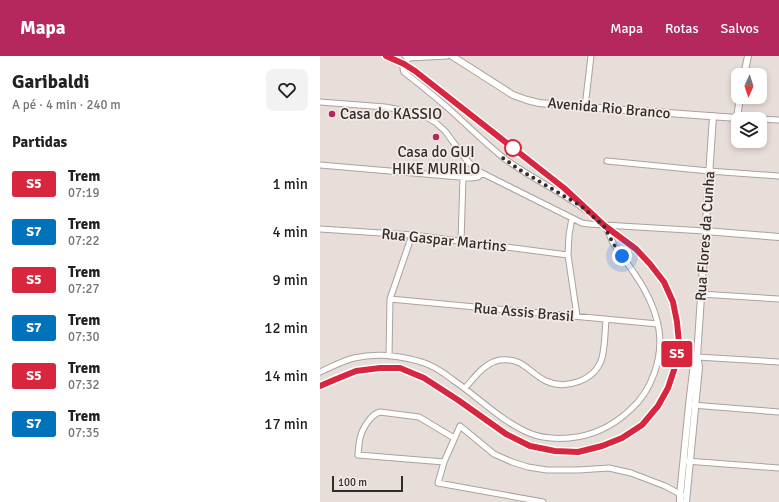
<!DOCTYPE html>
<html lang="pt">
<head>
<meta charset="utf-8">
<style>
	body { margin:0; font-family:Signika,sans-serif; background:#f2f2f2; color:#202124; height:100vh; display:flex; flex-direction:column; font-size:15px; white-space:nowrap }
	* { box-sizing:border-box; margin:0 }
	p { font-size:13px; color:#757577 }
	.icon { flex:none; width:22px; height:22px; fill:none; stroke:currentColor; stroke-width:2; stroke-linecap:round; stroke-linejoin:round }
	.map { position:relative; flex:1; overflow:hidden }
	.details { display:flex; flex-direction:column; background:#fff; width:320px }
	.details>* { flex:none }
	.badge { padding:0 8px; border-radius:3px; font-size:14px; line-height:26px }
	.needle { width:26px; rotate:183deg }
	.fabs { position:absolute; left:411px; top:12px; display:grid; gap:8px }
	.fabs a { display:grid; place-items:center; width:36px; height:36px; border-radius:8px; background:#fff; box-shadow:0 2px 6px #0003; font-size:20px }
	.scale { position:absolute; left:12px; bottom:10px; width:71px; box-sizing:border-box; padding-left:4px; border:2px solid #312d2c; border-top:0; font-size:11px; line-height:14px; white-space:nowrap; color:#312d2c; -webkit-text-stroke:3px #f4eae6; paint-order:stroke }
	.you { position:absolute; width:20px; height:20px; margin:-10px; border:3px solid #fff; border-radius:50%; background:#1a73e8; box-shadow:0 0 0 6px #1a73e833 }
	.map>.badge { position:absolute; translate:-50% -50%; box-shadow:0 0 0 2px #fff }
	h2 { padding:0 12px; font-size:15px; line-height:36px }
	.round { display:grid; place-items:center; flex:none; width:42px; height:42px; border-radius:8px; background:#f2f2f2 }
	.summary { display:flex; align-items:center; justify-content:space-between; height:68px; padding:0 12px }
	h1 { font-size:19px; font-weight:800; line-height:30px }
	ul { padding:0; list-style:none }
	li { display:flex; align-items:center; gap:12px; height:48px; padding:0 12px }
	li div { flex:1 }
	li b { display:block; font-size:15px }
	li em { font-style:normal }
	li .badge { min-width:44px; font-weight:700; text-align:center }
	header { display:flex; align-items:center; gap:24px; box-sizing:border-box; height:56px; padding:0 20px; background:#b5285e; color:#fff }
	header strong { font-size:19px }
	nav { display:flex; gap:22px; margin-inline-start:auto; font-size:14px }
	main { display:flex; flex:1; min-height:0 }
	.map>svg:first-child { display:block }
</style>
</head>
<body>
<header>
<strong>Mapa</strong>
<nav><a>Mapa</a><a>Rotas</a><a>Salvos</a></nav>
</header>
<main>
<section class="details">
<div class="summary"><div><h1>Garibaldi</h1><p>A pé · 4 min · 240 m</p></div><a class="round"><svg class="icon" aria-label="heart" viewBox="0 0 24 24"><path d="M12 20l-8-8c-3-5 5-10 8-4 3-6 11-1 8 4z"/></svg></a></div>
<h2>Partidas</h2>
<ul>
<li><span class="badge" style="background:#d7263d;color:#fff">S5</span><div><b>Trem</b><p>07:19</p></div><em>1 min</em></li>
<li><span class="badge" style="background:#0072bc;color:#fff">S7</span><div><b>Trem</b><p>07:22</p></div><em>4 min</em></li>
<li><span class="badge" style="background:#d7263d;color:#fff">S5</span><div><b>Trem</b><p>07:27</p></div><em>9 min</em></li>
<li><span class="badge" style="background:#0072bc;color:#fff">S7</span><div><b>Trem</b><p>07:30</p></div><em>12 min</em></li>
<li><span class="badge" style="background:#d7263d;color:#fff">S5</span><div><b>Trem</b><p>07:32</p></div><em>14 min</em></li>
<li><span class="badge" style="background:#0072bc;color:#fff">S7</span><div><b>Trem</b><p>07:35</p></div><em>17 min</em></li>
</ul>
</section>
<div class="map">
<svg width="459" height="446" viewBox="0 0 459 446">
	<rect width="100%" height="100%" fill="#e7ddd9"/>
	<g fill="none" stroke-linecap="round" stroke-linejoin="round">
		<!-- minor casing -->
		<g stroke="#aba29e" stroke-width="7">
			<path id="minor" d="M89,2L127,0
				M0,46L65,51L97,57L106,61L115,66L125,75L145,102L155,113L162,117L262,167L269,168L284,169L385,175
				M265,51L271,0
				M417,62L459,64
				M287,105L389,115L459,120
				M0,109L151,122L158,121L162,117
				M252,162L249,179L248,199L257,260
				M0,173L92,179L248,199
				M141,185L143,121
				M380,238L459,243
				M70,243L338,268
				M69,300L70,243L92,179
				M377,301L459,306
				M0,316C11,311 22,305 34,302C55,297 77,299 98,305C111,308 123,316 133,324C158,341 181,365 209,377C221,382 236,383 249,382C273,380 293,370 310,354C332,335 343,302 339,274C334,241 313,215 294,189C291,183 289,176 285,171C281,165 266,154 260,150C236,133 209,121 185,103C165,87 147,69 128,52C113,39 99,28 84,16C81,10 85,7 89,2L85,0
				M145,332C155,321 164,307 180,304C203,301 209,317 226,325C246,334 275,325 282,302C285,290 285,276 286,263
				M372,349L459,356
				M366,405L459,412
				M124,406L38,399C39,384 40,375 50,363C54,359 55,357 60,356L99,361L134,382
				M223,446L118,427L124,406L140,370L174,398L192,406L208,411L227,414H258L289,412L311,417L345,430L362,439"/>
		</g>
		<!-- tertiary casing -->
		<g stroke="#aba29e" stroke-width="8">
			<path id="tertiary" d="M132,0L193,39L207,44L219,47L265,51L417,62L420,41
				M424,19L428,0
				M385,175L459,181
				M360,446V439L369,349L374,307L377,301L393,60
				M366,446L379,311L378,305L377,301"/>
		</g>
		<!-- minor -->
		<use href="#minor" stroke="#fff" stroke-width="5"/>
		<!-- tertiary -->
		<use href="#tertiary" stroke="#fff" stroke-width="6"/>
		<!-- rail casing -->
		<g stroke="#8c8582" stroke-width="3">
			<path id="rail" d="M0,330L14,324L36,315L60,312H80L105,322L127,337L186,378L210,390L235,395L258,396L282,390L302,382L321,369L338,350L348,332L355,311L359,287L357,266L353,246L344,226L330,208L316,193L285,170L244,132L95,15L84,8L66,0"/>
		</g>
		<!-- rail -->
		<use href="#rail" stroke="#f4eae6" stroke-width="1.5" stroke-dasharray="4.5" stroke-linecap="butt"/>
	</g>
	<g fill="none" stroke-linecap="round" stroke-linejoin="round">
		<!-- line casing -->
		<g stroke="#fff" stroke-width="9">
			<path id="line" d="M0,330L14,324L36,315L60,312H80L104,322L138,344L186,378L210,390L235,395L258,396L282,390L302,382L322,369L338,350L348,332L355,311L359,287L357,266L353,246L344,226L330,208L316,193L285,170L244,132L95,15L84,8L66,0"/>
		</g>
		<!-- line -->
		<use href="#line" stroke="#d7263d" stroke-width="6"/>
		<!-- walk -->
		<path stroke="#312d2c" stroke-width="4" stroke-dasharray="0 7.2" d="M193,92L183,102L200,114L261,150L284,170L293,187L302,200"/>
	</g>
	<!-- markers -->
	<g fill="#b5285e" stroke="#f4eae6" stroke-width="1.5">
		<circle cx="12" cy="58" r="4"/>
		<circle cx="116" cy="81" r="4"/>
	</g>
	<circle fill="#fff" stroke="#d7263d" stroke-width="2" cx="193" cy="92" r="8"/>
	<g text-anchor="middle" stroke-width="3.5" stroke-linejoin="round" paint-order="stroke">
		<!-- street labels -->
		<g font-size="15" fill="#312d2c" stroke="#f4eae6">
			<text transform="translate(289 52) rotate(5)" y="5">Avenida Rio Branco</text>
			<text transform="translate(385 180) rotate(-86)" y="5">Rua Flores da Cunha</text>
			<text transform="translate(124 184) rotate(6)" y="5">Rua Gaspar Martins</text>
			<text transform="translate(204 256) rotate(5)" y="5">Rua Assis Brasil</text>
		</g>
		<!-- poi labels -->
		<g font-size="15" fill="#312d2c" stroke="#f4eae6" text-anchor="start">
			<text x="20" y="63">Casa do KASSIO</text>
			<text x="116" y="101" text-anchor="middle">Casa do GUI<tspan x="116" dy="17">HIKE MURILO</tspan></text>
		</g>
	</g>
</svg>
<div class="fabs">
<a><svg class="needle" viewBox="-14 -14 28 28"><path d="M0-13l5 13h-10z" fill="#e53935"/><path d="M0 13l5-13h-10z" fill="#757577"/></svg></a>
<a><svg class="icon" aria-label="layers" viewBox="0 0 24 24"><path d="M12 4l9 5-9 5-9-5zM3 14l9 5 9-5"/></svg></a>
</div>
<div class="scale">100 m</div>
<div class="you" style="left:302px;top:200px"></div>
<b class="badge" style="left:357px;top:298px;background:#d7263d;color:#fff">S5</b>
</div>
</main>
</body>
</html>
